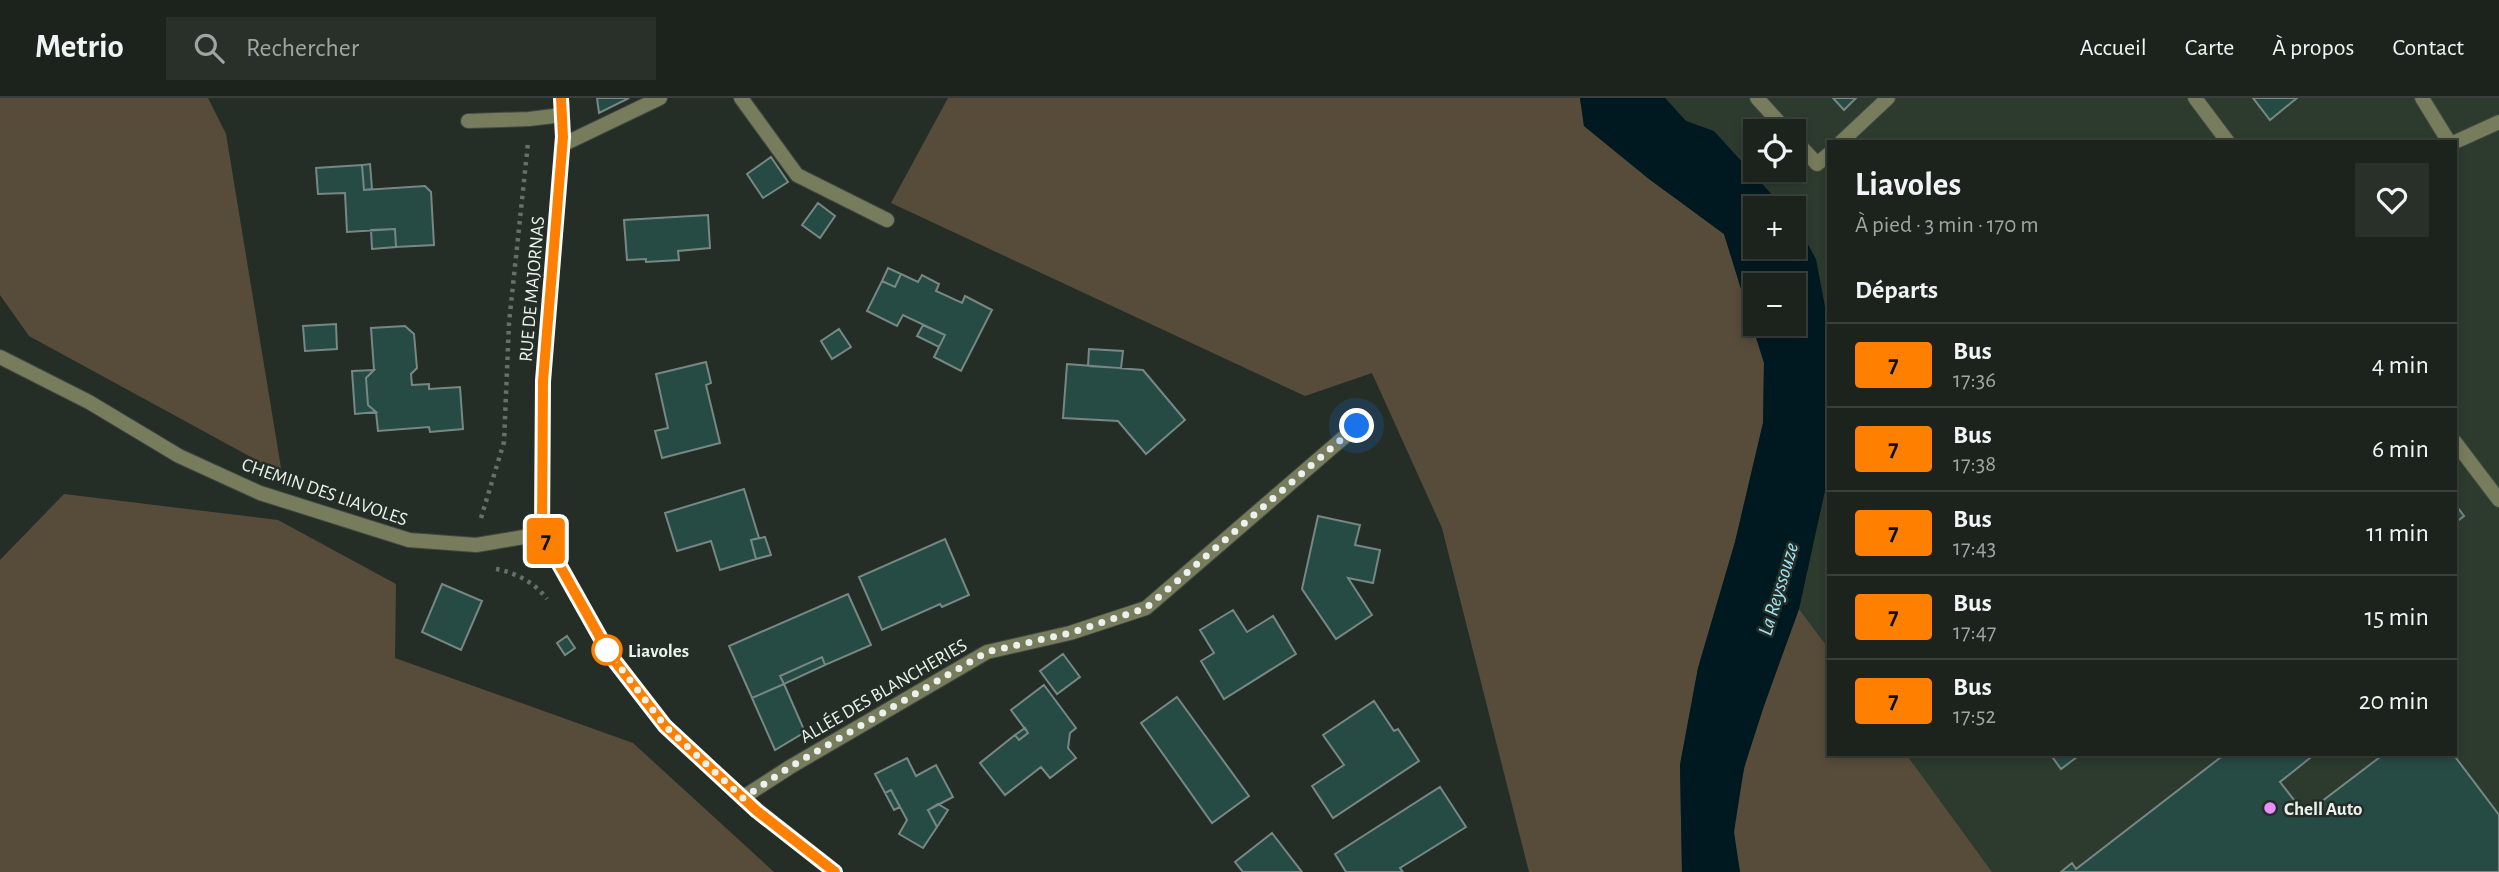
<!DOCTYPE html>
<html lang="fr">
<head>
<meta charset="utf-8">
<style>
	body { margin:0; font-family:"Alegreya Sans",sans-serif; background:#292f29; color:#f1f3f6; height:100vh; display:flex; flex-direction:column; font-size:26px; white-space:nowrap }
	* { box-sizing:border-box; margin:0 }
	p { font-size:23px; color:#a0a4a3 }
	.icon { flex:none; width:38px; height:38px; fill:none; stroke:currentColor; stroke-width:2; stroke-linecap:round; stroke-linejoin:round }
	.map { position:relative; flex:1; overflow:hidden }
	.sheet { position:absolute; left:1827px; top:42px; width:630px; height:616px; display:flex; flex-direction:column; background:#1c221c; border-radius:0px; box-shadow:0 4px 10px #0003,0 0 0 2px #3a3f3b }
	.sheet>* { flex:none }
	.badge { padding:0 14px; border-radius:5px; font-size:24px; line-height:46px }
	.fabs { position:absolute; left:1743px; top:21px; display:grid; gap:14px }
	.fabs a { display:grid; place-items:center; width:63px; height:63px; border-radius:0px; background:#1c221c; box-shadow:0 4px 10px #0003,0 0 0 2px #3a3f3b; font-size:35px }
	.you { position:absolute; width:35px; height:35px; margin:-18px; border:5px solid #fff; border-radius:50%; background:#1a73e8; box-shadow:0 0 0 10px #1a73e833 }
	.map>.badge { position:absolute; translate:-50% -50%; box-shadow:0 0 0 4px #fff }
	h2 { padding:0 28px; font-size:26px; line-height:63px }
	.round { display:grid; place-items:center; flex:none; width:74px; height:74px; border-radius:0px; background:#292f29 }
	.headline { display:flex; align-items:center; justify-content:space-between; height:119px; padding:0 28px }
	h1 { font-size:33px; font-weight:700; line-height:52px }
	ul { padding:0; list-style:none }
	li { display:flex; align-items:center; gap:21px; height:84px; padding:0 28px; border-top:2px solid #3a3f3b }
	li div { flex:1 }
	li b { display:block; font-size:26px }
	li em { font-style:normal }
	li .badge { min-width:77px; font-weight:700; text-align:center }
	header { display:flex; align-items:center; gap:42px; box-sizing:border-box; height:98px; padding:0 35px; background:#1c221c; border-bottom:2px solid #3a3f3b }
	header strong { font-size:33px }
	nav { display:flex; gap:38px; margin-inline-start:auto; font-size:24px }
	.search { width:490px; height:63px; background:#292f29; display:flex; align-items:center; gap:18px; box-sizing:border-box; padding:0 24px; border-radius:0px; color:#a0a4a3; font-size:26px }
	.map>svg:first-child { display:block }
</style>
</head>
<body>
<header>
<strong>Metrio</strong>
<div class="search"><svg class="icon" aria-label="search" viewBox="0 0 24 24"><circle cx="10" cy="10" r="6"/><path d="M15 15l6 6"/></svg>Rechercher</div>
<nav><a>Accueil</a><a>Carte</a><a>À propos</a><a>Contact</a></nav>
</header>
<div class="map">
<svg width="2499" height="774" viewBox="0 0 2499 774">
	<rect width="100%" height="100%" fill="#252e26"/>
	<!-- built -->
	<path fill="#2d3b2f" fill-rule="evenodd" d="M1665,0H2499V774H1992L1906,656H2455V44H1829V230L1794,121V110H1784L1714,34L1686,23ZM1755,33H1794V72H1755Z
		M1829,374V551L1799,511Z"/>
	<!-- green -->
	<path fill="#574c3a" d="M0,0H208L226,36L282,376L29,238L0,197Z
		M948,0H1580L1584,28L1649,81L1724,136L1764,265L1763,325L1735,444L1698,570L1680,667L1682,774H1529L1442,430L1372,275L1305,298L891,105Z
		M64,396L278,422L396,486L395,560L633,645L774,774H0V462Z
		M1799,511L1829,551V656H1906L1992,774H1740C1738,761 1733,745 1734,732C1740,655 1774,582 1799,511Z"/>
	<!-- water -->
	<path fill="#001920" fill-rule="evenodd" d="M1580,0H1665L1686,23L1714,33L1784,110H1755V149H1794V121L1816,161L1829,230V374L1799,511L1764,608L1744,670L1734,734L1740,774H1682L1680,667L1698,570L1735,444L1763,325L1764,265L1724,136L1649,81L1584,28ZM1755,187H1794V226H1755Z"/>
	<!-- building -->
	<path fill="#264b45" stroke="#778784" stroke-width="2" d="M597,0H629L599,15Z
		M1833,0H1856L1844,12Z
		M2253,0H2297L2270,22Z
		M771,59L788,84L763,100L747,76Z
		M370,66L372,91L364,92L362,67Z
		M362,67L364,92L425,88L431,94L434,147L396,149L395,131L347,134L345,95L318,96L316,70Z
		M818,105L835,118L820,140L802,127Z
		M708,117L710,150L678,153L679,162L646,164V161L627,162L624,122Z
		M395,131L396,149L372,151L371,132Z
		M888,170L901,176L895,189L882,183Z
		M901,176L918,184L922,177L939,186L936,193L962,205L965,198L992,212L961,273L934,259L945,237L903,217L897,228L867,213L882,183L895,189Z
		M336,226L337,251L305,253L303,228Z
		M923,227L945,237L939,249L917,238Z
		M405,228L414,236L417,270L411,276L412,287L429,286V291L460,289L463,331L430,334L429,329L378,333L376,314L368,307L366,280L374,272L371,230Z
		M839,231L851,249L832,261L821,243Z
		M1089,251L1123,253L1121,270L1088,268Z
		M706,264L711,285L706,287L720,345L662,360L655,333L668,330L656,276Z
		M1067,266L1143,272L1185,322L1146,356L1118,323L1063,320Z
		M374,272L366,280L368,307L376,314L355,316L352,273Z
		M744,391L759,440L751,442L756,461L720,472L711,443L677,453L665,415Z
		M2455,406L2464,418L2455,425Z
		M1318,418L1360,427L1355,447L1380,452L1373,485L1348,480L1372,517L1336,541L1302,491Z
		M765,439L771,457L756,461L751,442Z
		M945,441L969,497L942,509L940,506L882,532L859,479Z
		M442,486L482,503L461,552L422,534Z
		M848,496L871,547L825,567L822,559L780,578L784,586L752,600L729,548Z
		M1233,512L1247,534L1273,518L1296,556L1224,601L1201,563L1214,555L1200,532Z
		M567,538L575,550L565,557L557,545Z
		M1063,556L1080,579L1057,596L1040,573Z
		M822,559L825,567L784,586L780,578Z
		M784,586L805,634L775,652L752,600Z
		M1044,587L1076,630L1070,635L1068,650L1076,660L1050,680L1041,669L1005,697L980,665L1015,637L1019,642L1028,635L1011,612Z
		M1177,599L1249,698L1212,725L1141,625Z
		M1374,603L1394,633L1398,631L1419,663L1333,720L1312,688L1344,667L1323,637Z
		M1025,630L1028,635L1019,642L1015,637Z
		M2050,656H2081L2061,671Z
		M2225,656H2315L2280,684L2305,716L2384,656H2453L2499,717V774H2061L2072,765L2076,771Z
		M907,660L916,678L936,667L953,699L928,712L937,729L923,750L899,736L907,722L891,692L885,695L875,676Z
		M1440,689L1466,729L1400,770L1403,774H1346L1335,756Z
		M891,692L900,709L894,712L885,695Z
		M938,706L948,712L937,729L928,712Z
		M1272,735L1302,774H1243L1235,764Z"/>
	<g fill="none" stroke-linecap="round" stroke-linejoin="round">
		<!-- service casing -->
		<g stroke="#414942" stroke-width="16">
			<path id="service" d="M1757,0L1787,33
				M2422,0L2449,44
				M1794,41L1817,66L1829,56
				M1841,44L1888,0"/>
		</g>
		<!-- minor casing -->
		<g stroke="#414942" stroke-width="16">
			<path id="minor" d="M561,0L563,39L543,283L542,436L610,557L665,628L742,700L835,774
				M741,0L797,77L887,122
				M468,23L529,21L562,17
				M2455,44L2499,24
				M562,47L660,0
				M0,259L89,304L179,358L260,395L409,442L476,447L542,436
				M742,700L790,669L987,554L1070,535L1146,510L1357,328"/>
		</g>
		<!-- tertiary casing -->
		<g stroke="#414942" stroke-width="16">
			<path id="tertiary" d="M2195,0L2228,44
				M2455,344L2499,402"/>
		</g>
		<!-- path -->
		<path stroke="#676f68" stroke-width="4.5" stroke-dasharray="3.5 5" stroke-linecap="butt" d="M481,420L504,344L509,225L528,45
			M496,471C517,475 535,485 547,501"/>
		<!-- service -->
		<use href="#service" stroke="#777c5c" stroke-width="14"/>
		<!-- minor -->
		<use href="#minor" stroke="#777c5c" stroke-width="14"/>
		<!-- tertiary -->
		<use href="#tertiary" stroke="#777c5c" stroke-width="14"/>
	</g>
	<g fill="none" stroke-linecap="round" stroke-linejoin="round">
		<!-- line casing -->
		<g stroke="#fff" stroke-width="16">
			<path id="line" d="M561,0L563,39L543,283L542,436L610,557L665,628L757,713L835,774"/>
		</g>
		<!-- line -->
		<use href="#line" stroke="#ff8000" stroke-width="10"/>
		<!-- walk -->
		<path stroke="#ebf1ec" stroke-width="7" stroke-dasharray="0 12.6" d="M607,552L665,628L743,700L790,669L987,554L1070,535L1146,510L1357,328"/>
	</g>
	<!-- markers -->
	<circle fill="#fff" stroke="#ff8000" stroke-width="3.5" cx="607" cy="552" r="14"/>
	<circle fill="#e98efe" stroke="#252e26" stroke-width="2.5" cx="2270" cy="710" r="7"/>
	<g text-anchor="middle" stroke-width="5" stroke-linejoin="round" paint-order="stroke">
		<!-- street labels -->
		<g font-size="19" fill="#ebf1ec" stroke="#252e26">
			<text transform="translate(531 191) rotate(-85)" y="7">RUE DE MAJORNAS</text>
			<text transform="translate(325 393) rotate(19)" y="7">CHEMIN DES LIAVOLES</text>
			<text transform="translate(883 592) rotate(-30)" y="7">ALLÉE DES BLANCHERIES</text>
		</g>
		<!-- stop labels -->
		<g font-size="19" font-weight="bold" fill="#ebf1ec" stroke="#252e26" text-anchor="start">
			<text x="628" y="559">Liavoles</text>
		</g>
		<!-- poi labels -->
		<g font-size="19" font-weight="bold" fill="#ebf1ec" stroke="#252e26" text-anchor="start">
			<text x="2284" y="717">Chell Auto</text>
		</g>
		<!-- water labels -->
		<g font-size="21" font-style="italic" fill="#a0e5f8" stroke="#252e26">
			<text transform="translate(1778 491) rotate(-73)" y="7">La Reyssouze</text>
		</g>
	</g>
</svg>
<div class="fabs">
<a><svg class="icon" aria-label="locate" viewBox="0 0 24 24"><circle cx="12" cy="12" r="6"/><path d="M12 2v4M12 18v4M2 12h4M18 12h4"/></svg></a>
<a>+</a>
<a>−</a>
</div>
<div class="you" style="left:1357px;top:328px"></div>
<b class="badge" style="left:546px;top:443px;background:#ff8000;color:#111">7</b>
<section class="sheet">
<div class="headline"><div><h1>Liavoles</h1><p>À pied · 3 min · 170 m</p></div><a class="round"><svg class="icon" aria-label="heart" viewBox="0 0 24 24"><path d="M12 20l-8-8c-3-5 5-10 8-4 3-6 11-1 8 4z"/></svg></a></div>
<h2>Départs</h2>
<ul>
<li><span class="badge" style="background:#ff8000;color:#111">7</span><div><b>Bus</b><p>17:36</p></div><em>4 min</em></li>
<li><span class="badge" style="background:#ff8000;color:#111">7</span><div><b>Bus</b><p>17:38</p></div><em>6 min</em></li>
<li><span class="badge" style="background:#ff8000;color:#111">7</span><div><b>Bus</b><p>17:43</p></div><em>11 min</em></li>
<li><span class="badge" style="background:#ff8000;color:#111">7</span><div><b>Bus</b><p>17:47</p></div><em>15 min</em></li>
<li><span class="badge" style="background:#ff8000;color:#111">7</span><div><b>Bus</b><p>17:52</p></div><em>20 min</em></li>
</ul>
</section>
</div>
</body>
</html>
